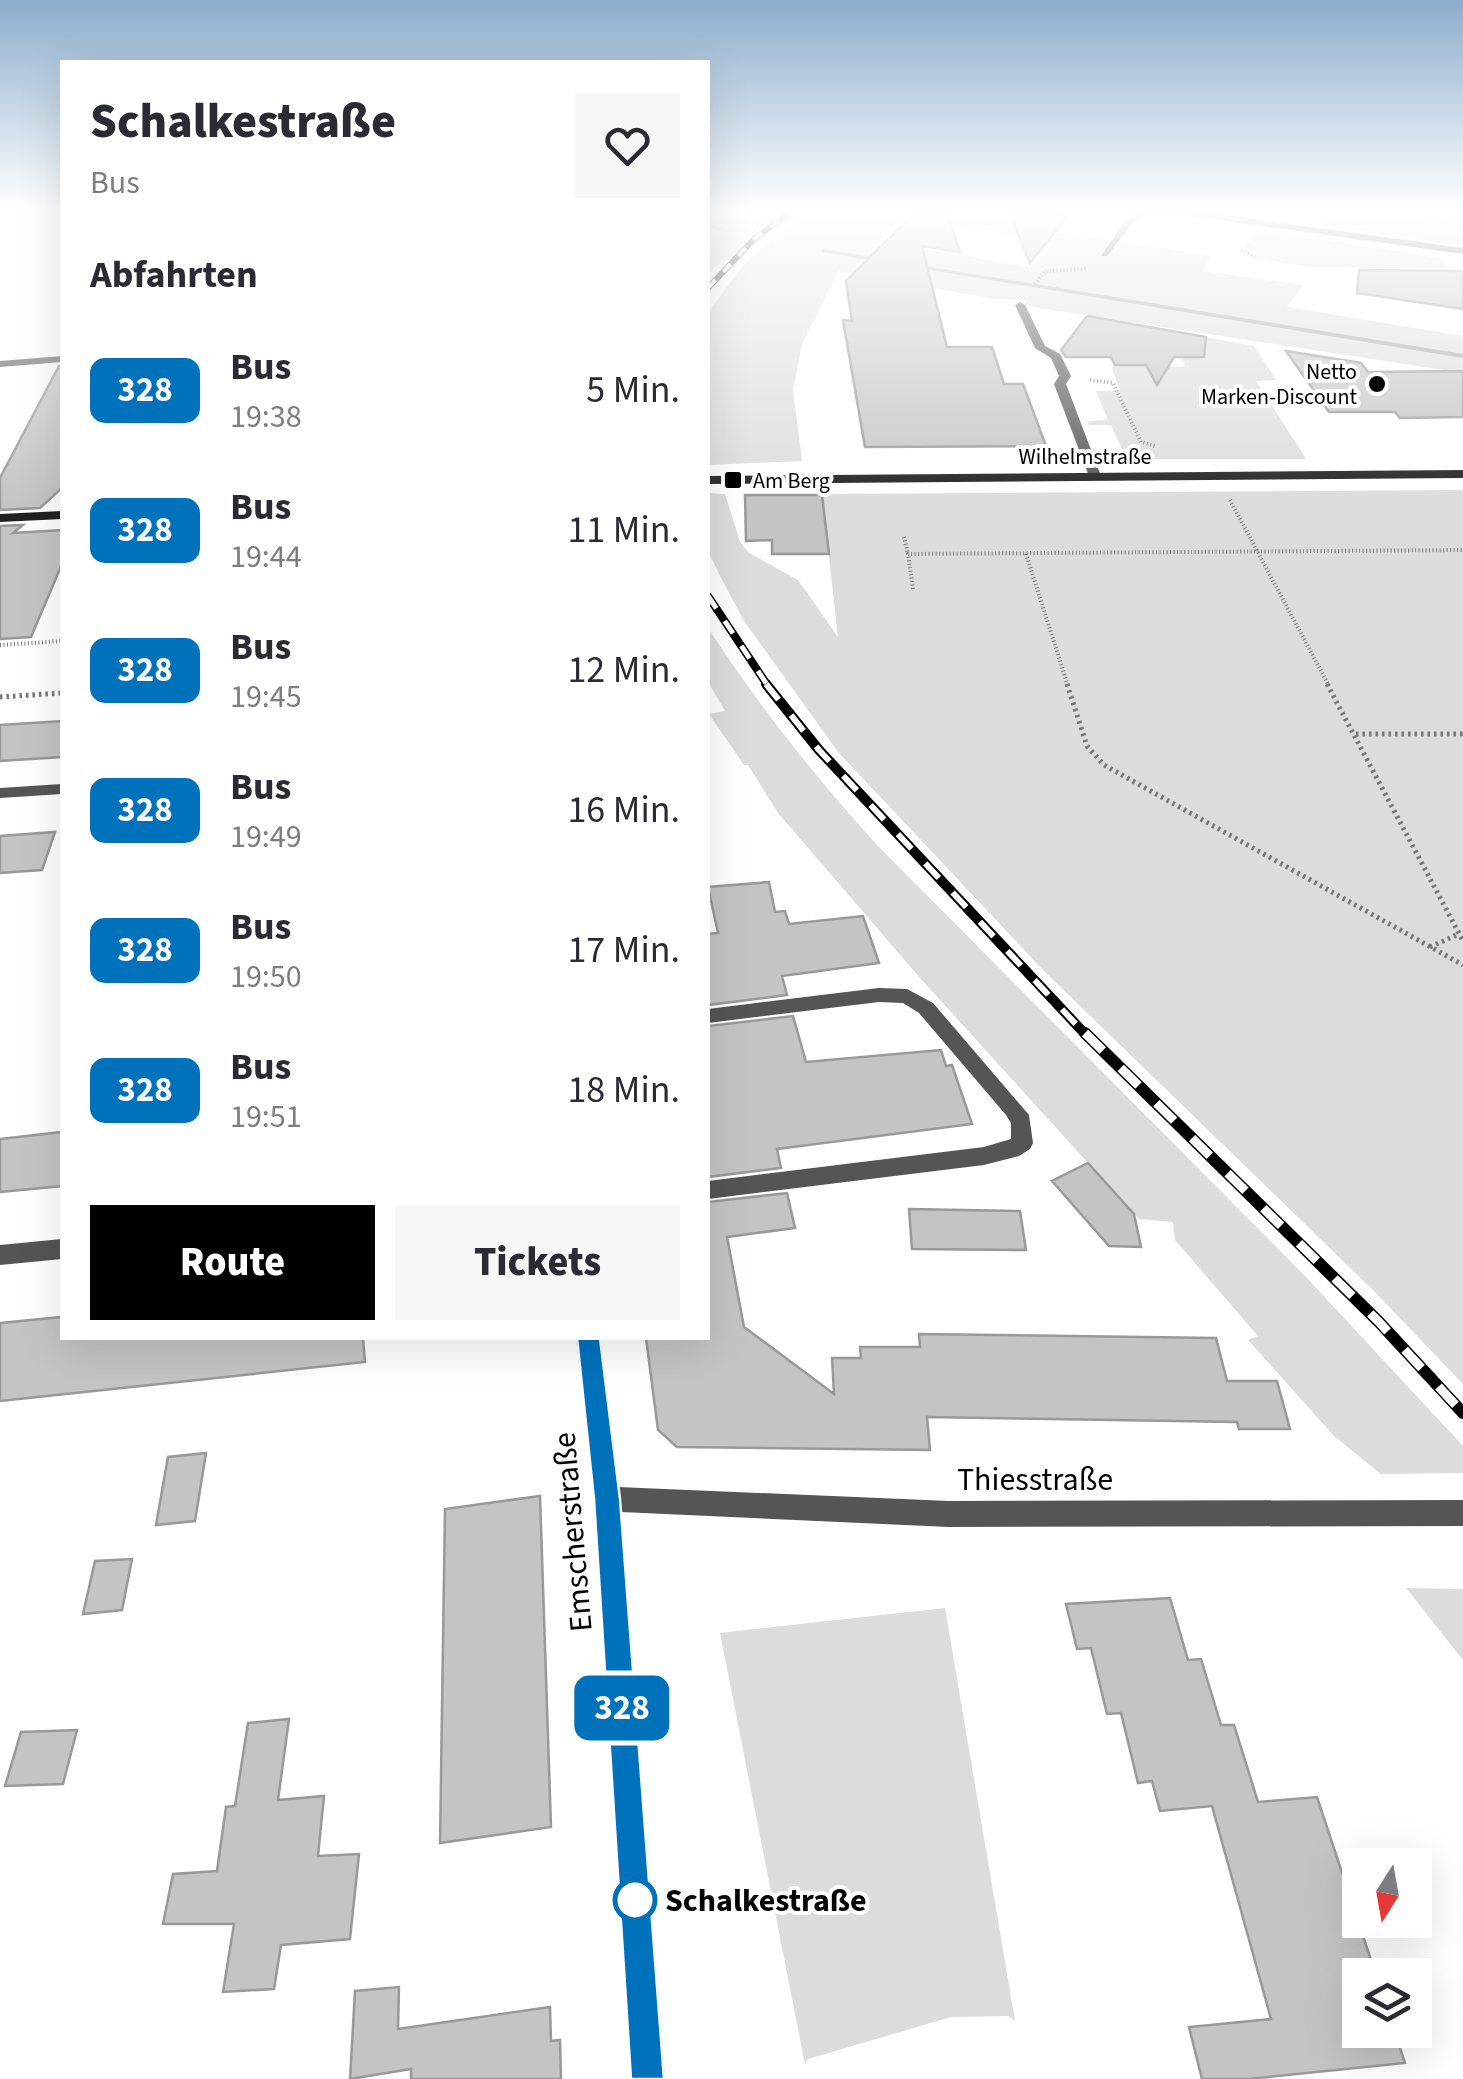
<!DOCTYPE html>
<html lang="de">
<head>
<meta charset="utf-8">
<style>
	body { margin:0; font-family:"Source Sans 3",sans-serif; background:#f7f7f7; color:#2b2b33; height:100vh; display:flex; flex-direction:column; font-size:38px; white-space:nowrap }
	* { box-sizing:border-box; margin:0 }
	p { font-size:32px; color:#7c7c81 }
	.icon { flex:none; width:55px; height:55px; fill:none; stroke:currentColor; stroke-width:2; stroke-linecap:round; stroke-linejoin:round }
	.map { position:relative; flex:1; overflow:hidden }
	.panel { position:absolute; left:60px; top:60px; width:650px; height:1280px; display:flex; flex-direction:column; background:#fff; border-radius:0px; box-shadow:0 10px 40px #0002 }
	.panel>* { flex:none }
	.badge { padding:0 20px; border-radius:15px; font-size:35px; line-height:65px }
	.needle { width:65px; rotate:191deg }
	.fabs { position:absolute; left:1342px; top:1848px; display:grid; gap:20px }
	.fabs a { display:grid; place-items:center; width:90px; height:90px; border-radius:0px; background:#fff; box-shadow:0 10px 40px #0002; font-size:50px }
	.map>.badge { position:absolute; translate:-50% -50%; box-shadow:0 0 0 5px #fff }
	h2 { padding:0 30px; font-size:38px; line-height:90px }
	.round { display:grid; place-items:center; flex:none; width:105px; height:105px; border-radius:0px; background:#f7f7f7 }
	.summary { display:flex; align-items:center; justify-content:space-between; height:170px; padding:0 30px }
	h1 { font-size:48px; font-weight:800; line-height:75px }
	.button { display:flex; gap:20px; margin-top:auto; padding:20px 30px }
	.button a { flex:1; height:115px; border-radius:0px; background:#000; color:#fff; font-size:40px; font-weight:800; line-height:115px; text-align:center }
	.button a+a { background:#f7f7f7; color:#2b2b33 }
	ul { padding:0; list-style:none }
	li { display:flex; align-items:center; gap:30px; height:140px; padding:0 30px }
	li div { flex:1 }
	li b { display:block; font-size:38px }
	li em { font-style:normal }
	li .badge { min-width:110px; font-weight:700; text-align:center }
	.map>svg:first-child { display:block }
</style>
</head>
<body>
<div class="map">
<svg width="1463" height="2079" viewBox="0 0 1463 2079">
	<rect width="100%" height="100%" fill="#fff"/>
	<!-- green -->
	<path fill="#dcdcdc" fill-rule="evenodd" d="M720,210H780L708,274V228L720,227L708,224V220Z
		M809,210H1012L1021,212L1012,225L1211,256L1203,271L1303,285L1287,307L1463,336V373L1040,308L1025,305L1026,300L995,299L838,271L802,344L793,390L802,461L708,465V313L744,264ZM902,218L1037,238L1032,245L1049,249L1032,268L880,241Z
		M1341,210L1428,214L1425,218L1463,225V246L1322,225Z
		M1258,229L1439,258L1446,269L1309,267L1239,255Z
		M1188,334L1254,346L1276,380L1256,381L1306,459H1101L1099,454L1124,453L1111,425H1089L1087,421L1108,420L1096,391H1120L1112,368L1115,365L1186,367L1178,351Z
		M1463,490V1384L1372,1289L1044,971L838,752L744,621L720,576L708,551V493L725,494L740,542L749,553L798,580L838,637L822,494Z
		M708,628C759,706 815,777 878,846L1306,1277L1463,1446V1473L1381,1474L1334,1436L1248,1340L1258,1336L1175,1240L1173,1222L1139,1219L920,978L778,813L748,765H744L709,714L725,711L708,682Z
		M1406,1588L1463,1589V1660Z
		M945,1608L1015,2021L1008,2016L951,2017L808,2059L805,2064L720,1633Z"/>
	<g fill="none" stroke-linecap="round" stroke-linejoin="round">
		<!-- stream -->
		<path fill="#a3a3a3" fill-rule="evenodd" d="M708,224L721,227L722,228L719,230L708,228Z
			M823,249L887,259L890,261L887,263L821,252Z
			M913,264L1463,354V358L911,267Z"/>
	</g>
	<!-- building -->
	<path fill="#c4c4c4" stroke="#999" stroke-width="2.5" d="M918,210H946L960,252L922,246L947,347H992L1004,384H1023L1046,446L865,447L843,320L852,321L846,281Z
		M1008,210H1024L1068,216L1030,263Z
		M1359,270L1463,271V309L1357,293Z
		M1087,316L1206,337L1204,357H1174L1157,385L1146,365H1115L1111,357H1066L1061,350Z
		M1286,351L1361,363L1368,372L1463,371V417L1400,418L1395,412H1329Z
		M59,366H62V488L40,508L0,510V478Z
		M745,495H822L829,554H772V540L746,541Z
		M23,525L13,533L62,530V564L31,637L0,639V526Z
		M62,721V757L0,761V725Z
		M55,832L42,870L0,873V836Z
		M769,882L775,912L785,911L789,924L863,916L879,963L782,976L787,995L708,1005V934L718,933L708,887Z
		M793,1016L806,1062L941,1050L946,1066L952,1065L972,1124L777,1149L781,1168L708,1177V1026Z
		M62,1132V1186L0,1192V1139Z
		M1088,1163L1134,1214L1141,1247L1109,1246L1052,1181Z
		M787,1193L795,1228L727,1237L744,1327L834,1394L832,1358H861L860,1347H920L919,1334L1216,1338L1227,1381H1277L1290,1429H1239L1237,1422L927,1417L930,1450L677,1447L658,1430L646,1338H708V1202Z
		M909,1209L1020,1211L1026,1250L912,1249Z
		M62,1317V1338H363L365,1362L0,1401V1323Z
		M206,1453L195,1521L156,1525L168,1457Z
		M540,1496L551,1827L440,1843L445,1509Z
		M132,1559L122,1610L83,1614L95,1561Z
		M1170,1598L1188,1660L1201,1659L1221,1725H1234L1258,1802L1317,1797L1376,1975H1360V2030H1394L1405,2063L1249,2079H1202L1189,2027L1271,2019L1212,1806L1160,1811L1152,1781L1138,1783L1121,1713L1107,1714L1091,1648L1077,1649L1066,1604Z
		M289,1719L278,1800L324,1796L318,1856L359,1854L350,1939L281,1945L274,1989L223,1992L234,1924H163L173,1874L217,1871L226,1807L235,1806L248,1723Z
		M77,1730L63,1784L5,1786L21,1732Z
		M399,1987L398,2029L550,2007L551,2041L560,2040L561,2079H411V2069L350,2079L355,1991Z"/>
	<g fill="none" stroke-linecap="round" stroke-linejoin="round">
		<!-- path-far1 -->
		<path stroke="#777" stroke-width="4" stroke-dasharray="1 2.5" stroke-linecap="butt" d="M1242,250L1256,258
			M1035,284L1045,271L1086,269
			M1090,380L1113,383L1141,442L1155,446
			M1230,500L1329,686
			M904,537L908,554
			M1026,554L1068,686
			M913,589L908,554L1463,550
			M0,645L62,641"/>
		<!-- path -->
		<path stroke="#777" stroke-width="5" stroke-dasharray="2.5 4" stroke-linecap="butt" d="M1067,684L1087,746L1104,765L1463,965
			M1327,684L1463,941
			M0,697L62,693
			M1356,734H1463
			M1430,947L1459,934"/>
		<!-- lane -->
		<path fill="#555" fill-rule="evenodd" d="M1146,210L1154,212L1133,222L1107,256H1101L1127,218Z"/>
		<!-- street -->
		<path fill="#555" fill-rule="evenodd" d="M1146,210H1188L1463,248V254L1183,215H1149Z
			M1020,302L1025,305L1045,346L1060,354L1071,376L1066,384L1101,476L1099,479L1089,476L1054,384L1059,376L1051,358L1035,348L1015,305Z
			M62,356V362L0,367V361Z
			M62,784V794L0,798V788Z
			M879,988L907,989L933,1003L1029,1115L1033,1143L1030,1149L1019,1156L984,1165L708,1199V1181L984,1147L1011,1139V1123L1006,1115L919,1013L903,1003L879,1002L708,1023V1009Z
			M62,1239V1259L0,1265V1245Z
			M576,1338H600L618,1487L949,1501L1463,1500V1526L949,1527L621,1512L665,2079H631L594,1499Z"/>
		<!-- secondary -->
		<path fill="#222" fill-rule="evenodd" d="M1463,470V478L708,484V476Z
			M62,511V519L0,522V514Z"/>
		<!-- rail-far3 casing -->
		<g stroke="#000" stroke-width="6">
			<path id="rail-far3" d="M708,288L754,239L793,210"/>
		</g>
		<!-- rail-far2 casing -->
		<g stroke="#000" stroke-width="8">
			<path id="rail-far2" d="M708,596L768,686"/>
		</g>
		<!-- rail-far1 casing -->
		<g stroke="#000" stroke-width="10">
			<path id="rail-far1" d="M766,684L819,750L1087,1036"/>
		</g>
		<!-- rail casing -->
		<g stroke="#000" stroke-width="12">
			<path id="rail" d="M1085,1033L1379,1322L1463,1413"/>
		</g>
		<!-- rail-far3 -->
		<use href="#rail-far3" stroke="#fff" stroke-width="4" stroke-dasharray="11" stroke-linecap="butt"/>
		<!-- rail-far2 -->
		<use href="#rail-far2" stroke="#fff" stroke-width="5" stroke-dasharray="15" stroke-linecap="butt"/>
		<!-- rail-far1 -->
		<use href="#rail-far1" stroke="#fff" stroke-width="6" stroke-dasharray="20" stroke-linecap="butt"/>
		<!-- rail -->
		<use href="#rail" stroke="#fff" stroke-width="9" stroke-dasharray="25" stroke-linecap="butt"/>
	</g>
	<!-- sky -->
	<linearGradient id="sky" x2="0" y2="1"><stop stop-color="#8cadcc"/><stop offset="0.42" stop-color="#fff"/><stop offset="1" stop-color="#fff" stop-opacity="0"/></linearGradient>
	<rect width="1463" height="501" fill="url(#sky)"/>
	<!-- line -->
	<path fill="#0072bc" stroke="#fff" stroke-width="2.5" d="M588,1327L597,1330L600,1338L620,1499L664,2079H631L594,1499L577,1338L580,1330Z"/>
	<!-- markers -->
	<g fill="#000" stroke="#fff" stroke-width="4">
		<circle cx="1377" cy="384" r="10"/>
		<rect x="723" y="470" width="20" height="20" rx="5"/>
	</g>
	<circle fill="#fff" stroke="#0072bc" stroke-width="5" cx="635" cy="1900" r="20"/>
	<g text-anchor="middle" stroke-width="8" stroke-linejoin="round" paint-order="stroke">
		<!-- far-poi labels -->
		<g font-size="22" fill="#000" stroke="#fff" text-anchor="end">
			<text x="1357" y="379">Netto<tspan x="1357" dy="25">Marken-Discount</tspan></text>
			<text x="753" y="488" text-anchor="start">Am Berg</text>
		</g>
		<!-- far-street labels -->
		<g font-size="22" fill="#000" stroke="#fff">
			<text x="1085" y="464">Wilhelmstraße</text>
		</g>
		<!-- near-street labels -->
		<g font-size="32" fill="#000" stroke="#fff">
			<text x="1035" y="1490">Thiesstraße</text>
			<text transform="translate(572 1532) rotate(-95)" y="11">Emscherstraße</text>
		</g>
		<!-- near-stop labels -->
		<g font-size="32" font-weight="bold" fill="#000" stroke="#fff" text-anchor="start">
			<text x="665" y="1911">Schalkestraße</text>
		</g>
	</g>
</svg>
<div class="fabs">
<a><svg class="needle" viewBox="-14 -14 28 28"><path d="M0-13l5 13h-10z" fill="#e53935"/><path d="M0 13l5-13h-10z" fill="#7c7c81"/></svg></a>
<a><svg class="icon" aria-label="layers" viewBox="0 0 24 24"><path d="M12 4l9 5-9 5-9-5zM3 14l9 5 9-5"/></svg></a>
</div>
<b class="badge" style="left:622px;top:1708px;background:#0072bc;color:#fff">328</b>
<section class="panel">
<div class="summary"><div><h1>Schalkestraße</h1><p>Bus</p></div><a class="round"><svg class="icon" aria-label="heart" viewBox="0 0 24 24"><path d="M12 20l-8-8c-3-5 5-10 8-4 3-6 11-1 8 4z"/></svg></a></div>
<h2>Abfahrten</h2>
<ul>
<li><span class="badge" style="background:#0072bc;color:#fff">328</span><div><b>Bus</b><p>19:38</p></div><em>5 Min.</em></li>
<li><span class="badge" style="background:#0072bc;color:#fff">328</span><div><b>Bus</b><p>19:44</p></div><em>11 Min.</em></li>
<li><span class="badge" style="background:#0072bc;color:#fff">328</span><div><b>Bus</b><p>19:45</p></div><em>12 Min.</em></li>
<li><span class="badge" style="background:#0072bc;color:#fff">328</span><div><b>Bus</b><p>19:49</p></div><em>16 Min.</em></li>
<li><span class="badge" style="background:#0072bc;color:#fff">328</span><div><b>Bus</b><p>19:50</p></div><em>17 Min.</em></li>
<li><span class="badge" style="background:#0072bc;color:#fff">328</span><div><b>Bus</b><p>19:51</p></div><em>18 Min.</em></li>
</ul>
<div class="button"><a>Route</a><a>Tickets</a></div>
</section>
</div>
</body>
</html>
